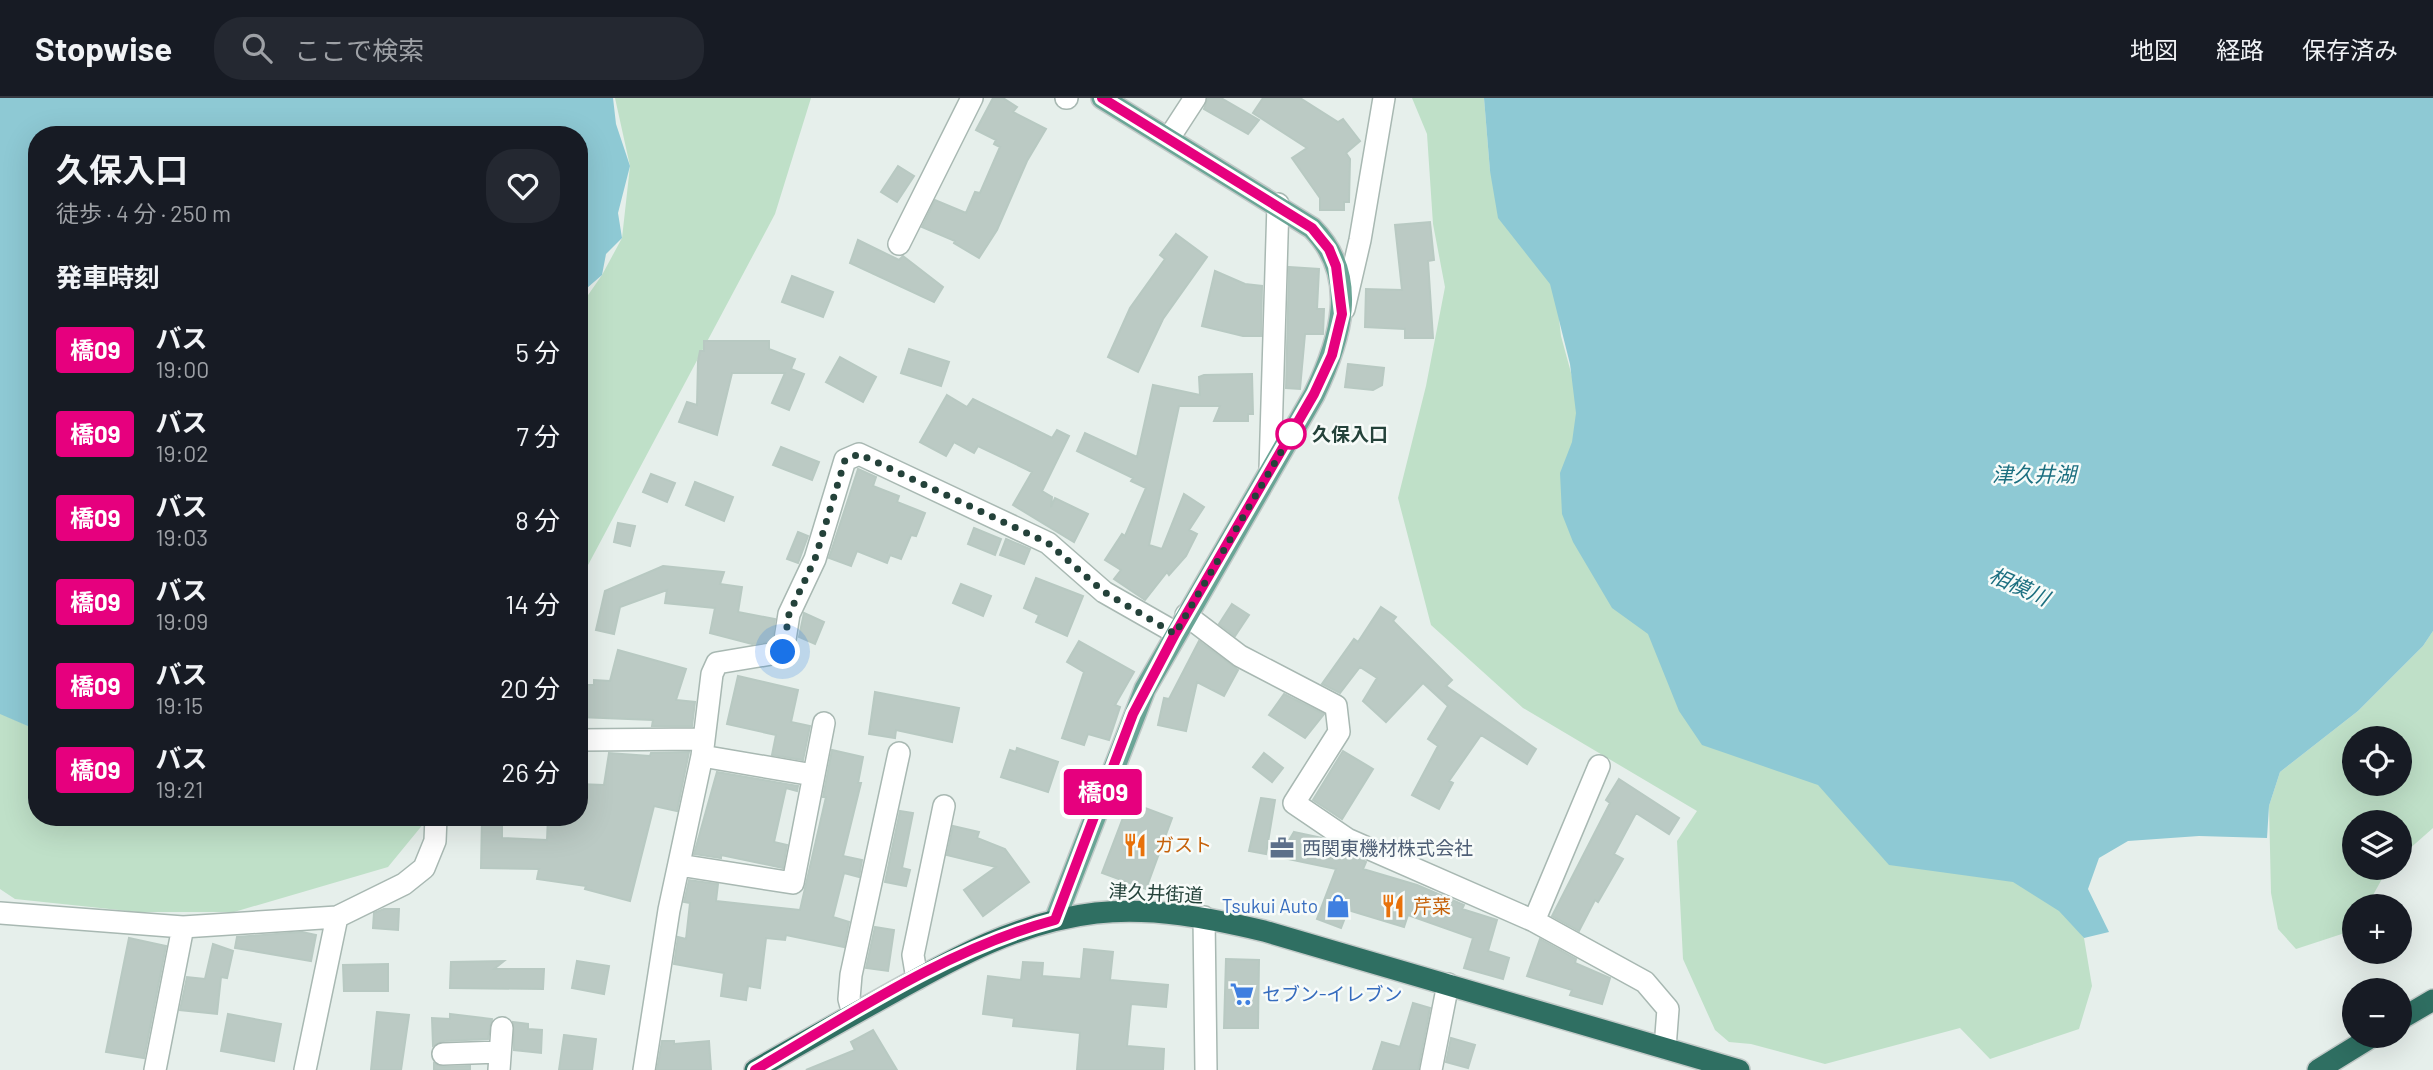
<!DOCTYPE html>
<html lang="ja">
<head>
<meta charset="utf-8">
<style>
	body { margin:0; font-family:Barlow,"Noto Sans JP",sans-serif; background:#242831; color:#f1f3f6; height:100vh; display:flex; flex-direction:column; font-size:26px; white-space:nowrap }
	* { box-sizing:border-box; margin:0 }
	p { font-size:23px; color:#9ea1a6 }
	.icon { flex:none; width:38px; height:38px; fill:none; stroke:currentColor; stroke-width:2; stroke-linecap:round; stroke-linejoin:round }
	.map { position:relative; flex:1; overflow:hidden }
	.details { position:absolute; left:28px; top:28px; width:560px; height:700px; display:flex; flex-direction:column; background:#171b24; border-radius:28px; box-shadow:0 7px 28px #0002 }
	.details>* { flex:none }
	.badge { padding:0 14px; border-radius:5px; font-size:24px; line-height:46px }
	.tools { position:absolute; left:2342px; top:628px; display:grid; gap:14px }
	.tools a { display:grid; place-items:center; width:70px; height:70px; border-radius:50%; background:#171b24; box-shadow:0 7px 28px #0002; font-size:35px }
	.you { position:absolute; width:35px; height:35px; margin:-18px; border:5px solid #fff; border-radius:50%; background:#1a73e8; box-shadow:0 0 0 10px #1a73e833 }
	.map>.badge { position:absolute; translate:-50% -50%; box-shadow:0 0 0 4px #fff }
	h2 { padding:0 28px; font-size:26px; line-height:63px }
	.round { display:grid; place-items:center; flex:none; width:74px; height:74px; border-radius:28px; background:#242831 }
	.headline { display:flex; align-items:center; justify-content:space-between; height:119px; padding:0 28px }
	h1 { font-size:33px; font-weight:700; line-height:52px }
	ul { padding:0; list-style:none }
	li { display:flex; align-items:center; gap:21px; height:84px; padding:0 28px }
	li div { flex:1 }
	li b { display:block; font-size:26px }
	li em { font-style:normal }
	li .badge { min-width:77px; font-weight:700; text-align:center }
	header { display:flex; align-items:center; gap:42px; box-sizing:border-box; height:98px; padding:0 35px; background:#171b24; border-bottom:2px solid #363941 }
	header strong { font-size:33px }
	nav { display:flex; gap:38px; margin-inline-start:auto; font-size:24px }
	.search { width:490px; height:63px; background:#242831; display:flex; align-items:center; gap:18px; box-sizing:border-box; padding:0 24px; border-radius:28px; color:#9ea1a6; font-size:26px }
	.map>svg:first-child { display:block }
</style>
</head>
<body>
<header>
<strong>Stopwise</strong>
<div class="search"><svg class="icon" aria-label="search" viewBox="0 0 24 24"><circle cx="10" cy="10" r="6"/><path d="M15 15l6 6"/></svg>ここで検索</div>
<nav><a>地図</a><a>経路</a><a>保存済み</a></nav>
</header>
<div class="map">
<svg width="2433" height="972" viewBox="0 0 2433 972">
	<rect width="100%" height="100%" fill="#e6efeb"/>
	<!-- green -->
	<path fill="#bfe0c8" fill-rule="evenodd" d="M615,0H811L775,116L579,484V210L602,177L622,140L630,68Z
		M1412,0H1484L1490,73L1555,186L1561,238L1582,315L1654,537L1824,687L2019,784L2064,814L2084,840L2092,888L2079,931L1990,961L1960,930L1825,966L1751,946L1729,944L1715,932L1683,861L1677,743L1697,713L1523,610L1431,527L1398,400L1426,288L1445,189L1433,126L1427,36Z
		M2433,533V730L2399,760V724H2354V770H2388L2367,808H2354V832L2296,851L2278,831L2271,795L2269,708L2280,674L2358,613L2423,548ZM2354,640H2399V686H2354Z
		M0,615L37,632V719H429L388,769L234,814H138L15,801L0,791Z"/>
	<!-- water -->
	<path fill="#8ec9d4" d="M0,0H613L616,26L630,68L618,115L622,140L606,156L602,177L579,197V37H37V632L0,616Z
		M1484,0H2433V533L2423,548L2358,613L2280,674L2269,708L2267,740L2199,738L2128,743L2099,760L2088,791L2109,834L2084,840L2059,813L2013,784L1889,767L1818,687L1702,647L1679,613L1648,536L1612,510L1573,444L1562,416L1560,375L1572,344L1576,315L1570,266L1550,186L1498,120L1490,73Z"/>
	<!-- building -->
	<path fill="#bbcac4" stroke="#b8c9c2" stroke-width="2" d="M993,0H1003L1017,9L1013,14L1046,31L1027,63L997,132L979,160L954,145L955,143L922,129L935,102L966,115L975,94L980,95L1000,49L994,46L996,42L976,32Z
		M1208,0H1221L1259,22L1248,36L1204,11Z
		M1263,0H1300L1338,24L1343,21L1360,43L1346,55L1350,61L1349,104H1344V112H1320V100L1292,60L1307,50L1253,15Z
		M898,68L914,78L897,104L881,94Z
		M1430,124L1434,162L1428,163L1433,240H1405V231L1365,229L1366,191L1402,192L1395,127Z
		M1176,136L1207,159L1163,221L1138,274L1108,259L1130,210L1165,161L1160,157Z
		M858,142L899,162L903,158L943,189L934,204L850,165Z
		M1289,169L1319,171L1317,211H1324L1323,236H1305L1300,291L1286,290Z
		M1215,173L1245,186L1262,188L1261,238H1243L1202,228Z
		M792,178L833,194L823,219L782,204Z
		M704,243H769V251L795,261L791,271L804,276L789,312L772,305L785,275H732L717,337L679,324L687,304L697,307L698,263L700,253H704Z
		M909,251L949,264L941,288L901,275Z
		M840,259L876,279L863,304L826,284Z
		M1348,266L1384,270L1382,287L1373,292L1345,289Z
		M1252,276L1253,316H1248V323H1214L1220,308H1179L1149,447L1162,451L1184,396L1204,409L1189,432L1197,436L1186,458L1169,477L1167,474L1145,502L1114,481L1121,472L1105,462L1122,436L1125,438L1146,390L1131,383L1133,380L1077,353L1085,335L1137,359L1153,287L1200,297L1199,279L1204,277Z
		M947,297L967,309L973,301L1052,340L1057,332L1069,338L1042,393L1052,399L1051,409L1055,400L1088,416L1074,444L1013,407L1032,374L978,348L974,355L954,344L946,358L920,344Z
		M781,349L819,364L812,382L773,367Z
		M858,371L876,379L873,388L899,398L897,404L925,415L916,438L911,437L901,461L890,457L887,465L857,453L851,468L829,460Z
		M651,376L675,385L667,404L643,394Z
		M695,384L733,399L724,423L686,407Z
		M618,425L635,428L630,448L614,444Z
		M974,430L1001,441L995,457L968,446Z
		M798,434L808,438L798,465L787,461Z
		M1006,441L1030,451L1024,466L1000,457Z
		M663,468L724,474L720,486L742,489L738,514L775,521L772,543L752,546L710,535L715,510L665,505L667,492L620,509L614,536L596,532L605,493Z
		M1036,480L1083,498L1067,538L1036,524L1039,517L1024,510Z
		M961,486L991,498L983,518L953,505Z
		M1232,506L1249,517L1235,538L1219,526Z
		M1381,509L1396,519L1393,523L1452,582L1446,588L1536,651L1527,666L1481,637L1449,683L1453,685L1439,711L1412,697L1438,648L1428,641L1448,608L1423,585L1386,624L1363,603L1377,580L1360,569L1340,595L1322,586L1354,541L1358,544Z
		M804,515L824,524L815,546L799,539Z
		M1079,543L1134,574L1115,607L1120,609L1109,642L1088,636L1084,647L1062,640L1084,574L1067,564Z
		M1199,543L1238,572L1224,598L1197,584L1186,633L1158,627L1164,600L1169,601Z
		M618,552L686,571L676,602L695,604L692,628H652L653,622L579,619V587H594V582L610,583Z
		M738,578L798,592L791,624L810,628L803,662L772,657L776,637L727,626Z
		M875,594L959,610L952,644L896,632L895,640L869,636Z
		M1284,596L1324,616L1305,640L1269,617Z
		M1017,650L1058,664L1048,694L1001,679L1010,652L1016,654Z
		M832,652L863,659L858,685H861L843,758L862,762L859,779L844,775L833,819L849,824L844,849L786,837L785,842L766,840L760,890L748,888L746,902L721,898L724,875L674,866L678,839L686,841L690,805L684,804L689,782L718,786L716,803L800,812L826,699H823Z
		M1343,653L1373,671L1342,721L1313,702Z
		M689,654L677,713L654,708L630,803L585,791L586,788L537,781L539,771L481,770L482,719H502V740L547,742L548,719H579V686L604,687L609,655L650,658L651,655Z
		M1264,655L1283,670L1272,684L1253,669Z
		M717,674L798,688L797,693L786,690L774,744L787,747L783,770L721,757V760L694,756Z
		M1619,681L1679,720L1669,736L1636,715L1614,756L1623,761L1598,804L1595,802L1579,833L1552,818L1610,705L1606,702Z
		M1261,700L1275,702L1266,756L1249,753Z
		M1129,704L1172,720L1146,791L1102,775Z
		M900,713L913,715L902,770L910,772L906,788L885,784Z
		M953,728L979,734L977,740L1005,751L1029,784L983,818L964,792L996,769L947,757Z
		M1294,734L1322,740L1366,764L1363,771L1417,787L1464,807L1462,811L1497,822L1488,853L1509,860L1503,881L1464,870L1473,840L1408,817L1404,829L1348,812L1341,830L1317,821L1336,771L1279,759Z
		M384,811H399L398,832L373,830L374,815Z
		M875,829L894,832L888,873L866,870Z
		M302,834L316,837L311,863L235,850L237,839Z
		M129,840L166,848L144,960L106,954Z
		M1540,841L1576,861L1575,865L1610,880L1602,906L1570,897L1572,892L1527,878Z
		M213,846L233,853L227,880L221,879L217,916L180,912L187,879L205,881Z
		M1084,851L1113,854L1110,882L1168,887L1166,909L1131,906L1127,948L1164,951L1163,972H1077L1080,935L1013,928L1014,920L983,916L988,878L1021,882L1023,864L1043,865L1042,878L1081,881Z
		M1226,861L1259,862L1258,930H1224Z
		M504,863L494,871H544L543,891L450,890L451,864Z
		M577,863L609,868L604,896L572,890Z
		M388,866V893H344L343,867Z
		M1413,905L1430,910L1418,972H1373L1382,944L1400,949Z
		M377,914L409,917L401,972H371Z
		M228,916L281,926L274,963L221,953Z
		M450,916L492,921L488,941L443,943L433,948L432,920L450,921Z
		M513,924L528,926V931L542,932L541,955L514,952Z
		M873,932L897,972H806L855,952L851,944Z
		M564,937L596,941L592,972H559Z
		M1451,940L1475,947L1468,970L1446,964Z
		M662,943H674V946L709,943L711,972H657Z
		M434,965L443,969L470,968V972H434Z"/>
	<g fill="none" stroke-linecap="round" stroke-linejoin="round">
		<!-- minor casing -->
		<g stroke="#a8b8b2" stroke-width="24">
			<path id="minor" d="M1066,0H1067
				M1169,40L1195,0
				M899,146L972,0
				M1344,211L1360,142L1384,0
				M1270,372L1278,106
				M1186,517L1240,558L1336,608L1339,634L1294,705L1347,741L1534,823L1645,884L1668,911L1665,950
				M579,642L703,641
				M702,658L813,677
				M679,767L793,785L824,625
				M0,815L183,829L337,819L404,786L424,770L435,743L436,719
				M1204,819L1206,972
				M1534,823L1599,668
				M917,881L913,857L944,708
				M853,916L849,901L851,877L899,655
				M443,956L499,954
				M155,972L183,829
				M305,972L337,819
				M499,972L502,930
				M644,972L669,812L702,658L712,576L717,565L783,554L789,516L815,461L845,362L859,356L1048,445L1104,494L1176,535
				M1431,972L1448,886"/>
		</g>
		<!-- major casing -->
		<g stroke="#c2cac8" stroke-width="24">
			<path id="major" d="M1055,822L1145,591L1314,297C1340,243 1361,179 1312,130L1102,0"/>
		</g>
		<!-- highway casing -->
		<g stroke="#c2cac8" stroke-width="24">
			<path id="highway" d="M2399,922L2433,902
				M755,972C800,946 845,921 890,896C956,859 1019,824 1096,815C1154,809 1209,820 1264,833L1739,972
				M2318,972L2373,938"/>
		</g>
		<!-- minor -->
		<use href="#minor" stroke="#fff" stroke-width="21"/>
		<!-- major -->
		<use href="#major" stroke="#6aa596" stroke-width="21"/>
		<!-- highway -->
		<use href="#highway" stroke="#2f6f62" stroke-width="21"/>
	</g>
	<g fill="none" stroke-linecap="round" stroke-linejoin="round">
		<!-- line casing -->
		<g stroke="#fff" stroke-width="16">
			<path id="line" d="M755,972C849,917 949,850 1055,822L1133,616L1175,536L1314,296L1332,257L1342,216L1336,168L1329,151L1312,130L1102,0"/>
		</g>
		<!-- line -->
		<use href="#line" stroke="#e6007e" stroke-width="10"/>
		<!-- walk -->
		<path stroke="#24423a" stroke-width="7" stroke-dasharray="0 12.6" d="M783,554L789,516L815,461L845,362L859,356L1048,445L1104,494L1175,536L1295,330L1291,336"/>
	</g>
	<!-- icons -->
	<defs>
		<g id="restaurant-bare" transform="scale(1.89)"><path d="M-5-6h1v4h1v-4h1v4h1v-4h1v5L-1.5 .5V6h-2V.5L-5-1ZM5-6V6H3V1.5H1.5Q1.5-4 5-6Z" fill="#e8710a" stroke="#f7fbf9" stroke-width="2.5" paint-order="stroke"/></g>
		<g id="office-bare" transform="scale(1.89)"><path d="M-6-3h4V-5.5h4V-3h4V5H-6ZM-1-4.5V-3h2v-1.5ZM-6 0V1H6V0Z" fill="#5c6f8a" stroke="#f7fbf9" stroke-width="2.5" paint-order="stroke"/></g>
		<g id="shop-bare" transform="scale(1.89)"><path d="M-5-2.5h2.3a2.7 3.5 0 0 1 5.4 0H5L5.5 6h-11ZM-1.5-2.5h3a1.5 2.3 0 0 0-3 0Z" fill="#3f7fe0" stroke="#f7fbf9" stroke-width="2.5" paint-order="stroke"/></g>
		<g id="supermarket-bare" transform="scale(1.89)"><path d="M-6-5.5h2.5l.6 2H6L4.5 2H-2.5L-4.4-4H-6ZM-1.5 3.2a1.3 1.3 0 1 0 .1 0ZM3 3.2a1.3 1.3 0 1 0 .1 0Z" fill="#3f7fe0" stroke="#f7fbf9" stroke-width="2.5" paint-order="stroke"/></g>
	</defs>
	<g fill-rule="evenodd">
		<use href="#restaurant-bare" x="1135" y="747"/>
		<use href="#office-bare" x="1282" y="750"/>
		<use href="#shop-bare" x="1338" y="808"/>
		<use href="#restaurant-bare" x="1393" y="808"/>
		<use href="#supermarket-bare" x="1242" y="896"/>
	</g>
	<!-- markers -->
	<circle fill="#fff" stroke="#e6007e" stroke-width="3.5" cx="1291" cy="336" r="14"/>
	<g text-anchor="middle" stroke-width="5" stroke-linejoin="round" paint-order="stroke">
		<!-- stop labels -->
		<g font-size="19" font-weight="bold" fill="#24423a" stroke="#f7fbf9" text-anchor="start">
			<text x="1312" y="343">久保入口</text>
		</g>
		<!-- food labels -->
		<g font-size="19" fill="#c56008" stroke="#f7fbf9" text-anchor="start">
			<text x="1155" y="754">ガスト</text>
			<text x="1413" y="815">芹菜</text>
		</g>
		<!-- service labels -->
		<g font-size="19" fill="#4e5e75" stroke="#f7fbf9" text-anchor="start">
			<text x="1302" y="757">西関東機材株式会社</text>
		</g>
		<!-- street labels -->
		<g font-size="19" fill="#24423a" stroke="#f7fbf9">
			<text transform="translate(1156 795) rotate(3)" y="7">津久井街道</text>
		</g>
		<!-- shop labels -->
		<g font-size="19" fill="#366cbe" stroke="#f7fbf9" text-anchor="end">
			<text x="1318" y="815">Tsukui Auto</text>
			<text x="1262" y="903" text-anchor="start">セブン-イレブン</text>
		</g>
		<!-- water labels -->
		<g font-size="21" font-style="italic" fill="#1c6f80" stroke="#f7fbf9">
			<text x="2034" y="384">津久井湖</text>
			<text transform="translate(2019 489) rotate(24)" y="7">相模川</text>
		</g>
	</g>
</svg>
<div class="tools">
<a><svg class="icon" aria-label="locate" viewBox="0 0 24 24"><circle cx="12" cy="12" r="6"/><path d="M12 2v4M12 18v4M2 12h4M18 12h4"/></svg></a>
<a><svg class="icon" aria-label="layers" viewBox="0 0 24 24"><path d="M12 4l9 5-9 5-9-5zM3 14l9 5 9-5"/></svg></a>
<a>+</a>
<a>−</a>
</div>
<div class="you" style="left:783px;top:554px"></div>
<b class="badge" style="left:1103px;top:694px;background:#e6007e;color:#fff">橋09</b>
<section class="details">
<div class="headline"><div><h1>久保入口</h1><p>徒歩 · 4 分 · 250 m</p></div><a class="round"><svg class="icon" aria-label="heart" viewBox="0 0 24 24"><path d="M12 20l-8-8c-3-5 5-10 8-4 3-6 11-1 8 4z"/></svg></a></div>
<h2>発車時刻</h2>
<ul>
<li><span class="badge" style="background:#e6007e;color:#fff">橋09</span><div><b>バス</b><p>19:00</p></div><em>5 分</em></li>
<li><span class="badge" style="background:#e6007e;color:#fff">橋09</span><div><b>バス</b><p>19:02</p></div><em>7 分</em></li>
<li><span class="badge" style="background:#e6007e;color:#fff">橋09</span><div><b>バス</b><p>19:03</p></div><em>8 分</em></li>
<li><span class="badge" style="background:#e6007e;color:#fff">橋09</span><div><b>バス</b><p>19:09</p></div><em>14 分</em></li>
<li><span class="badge" style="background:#e6007e;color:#fff">橋09</span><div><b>バス</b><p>19:15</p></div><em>20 分</em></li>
<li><span class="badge" style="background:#e6007e;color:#fff">橋09</span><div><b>バス</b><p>19:21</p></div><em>26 分</em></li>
</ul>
</section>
</div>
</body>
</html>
